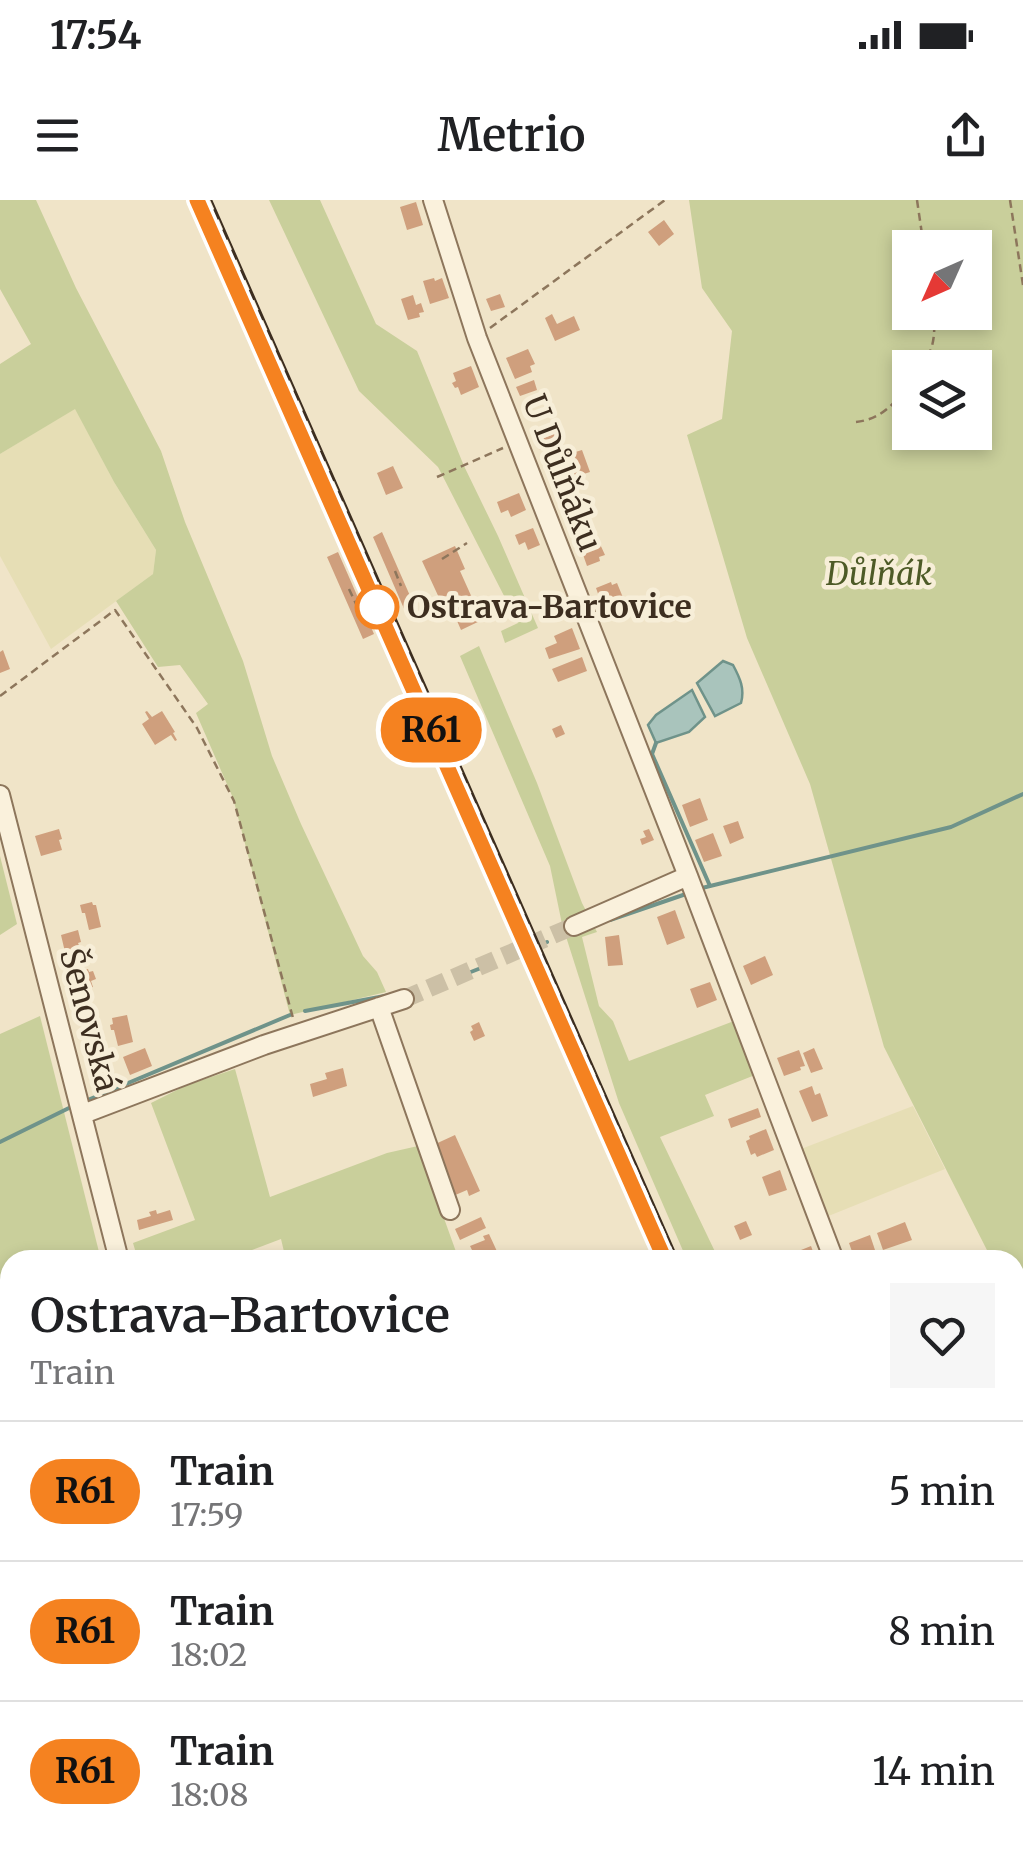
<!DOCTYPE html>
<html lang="en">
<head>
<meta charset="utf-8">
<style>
	body { margin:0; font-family:Merriweather,serif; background:#f6f6f6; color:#202124; height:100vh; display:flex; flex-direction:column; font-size:38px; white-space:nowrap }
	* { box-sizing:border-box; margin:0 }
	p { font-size:32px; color:#757577 }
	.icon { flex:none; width:55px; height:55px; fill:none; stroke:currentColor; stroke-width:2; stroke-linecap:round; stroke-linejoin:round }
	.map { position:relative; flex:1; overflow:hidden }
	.drawer { position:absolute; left:0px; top:1050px; width:1025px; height:610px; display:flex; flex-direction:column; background:#fff; border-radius:30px 30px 0 0; box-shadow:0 5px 15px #0003 }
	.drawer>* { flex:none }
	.badge { padding:0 20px; border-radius:32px; font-size:35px; line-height:65px }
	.needle { width:65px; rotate:225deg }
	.buttons { position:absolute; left:892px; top:30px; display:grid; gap:20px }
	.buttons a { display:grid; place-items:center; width:100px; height:100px; border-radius:0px; background:#fff; box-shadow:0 5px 15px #0003; font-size:50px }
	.map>.badge { position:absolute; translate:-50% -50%; box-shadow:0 0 0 5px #fff }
	.round { display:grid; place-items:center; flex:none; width:105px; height:105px; border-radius:0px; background:#f6f6f6 }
	.head { display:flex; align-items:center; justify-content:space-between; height:170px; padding:0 30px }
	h1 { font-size:48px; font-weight:600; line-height:75px }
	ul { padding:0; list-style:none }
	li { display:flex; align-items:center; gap:30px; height:140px; padding:0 30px; border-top:2px solid #e0e0e0 }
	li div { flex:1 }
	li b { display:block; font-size:38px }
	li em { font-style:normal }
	li .badge { min-width:110px; font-weight:700; text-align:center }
	.status { display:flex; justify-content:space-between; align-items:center; height:70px; padding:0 50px; background:#fff; direction:ltr }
	.status svg { height:28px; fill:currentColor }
	header { display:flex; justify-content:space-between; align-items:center; height:130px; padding:0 30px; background:#fff; font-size:45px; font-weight:600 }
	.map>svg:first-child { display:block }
</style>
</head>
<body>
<div class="status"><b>17:54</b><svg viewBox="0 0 49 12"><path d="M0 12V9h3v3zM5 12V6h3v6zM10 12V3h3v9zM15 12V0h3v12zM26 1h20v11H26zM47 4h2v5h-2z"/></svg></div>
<header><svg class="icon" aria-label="menu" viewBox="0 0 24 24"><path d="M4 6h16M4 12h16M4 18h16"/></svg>Metrio<svg class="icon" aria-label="share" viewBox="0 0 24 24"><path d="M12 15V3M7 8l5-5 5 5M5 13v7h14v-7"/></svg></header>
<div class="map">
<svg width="1023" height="1660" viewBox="0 0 1023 1660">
	<rect width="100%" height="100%" fill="#f0e4c8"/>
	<!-- farmland -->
	<path fill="#e6deb5" d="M75,208L114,282L156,350L153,374L51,449L0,356V254Z
		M913,906L945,969L826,1017L801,949Z"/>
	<!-- green -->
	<path fill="#c9cf9b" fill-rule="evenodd" d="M0,0H36L76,88L161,251L185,322L243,461L272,556L301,624L363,756L377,772L386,792L290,815L233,598L196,513L208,504L180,465L158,467L116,401L153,374L156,350L114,282L75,209L0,254V164L31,144L0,89Z
		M269,0H320L376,124L417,151L464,266L498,336L538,428L505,443L501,431L518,423L438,267L359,191Z
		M689,0H1023V1119L1015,1104V1060H992L884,847L810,584L747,438L687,235L722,219L732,131L702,88ZM910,48H975V112H910ZM910,168H975V232H910Z
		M479,446L537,583L582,703L597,732L582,737L599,806L613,821L629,861L734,821L755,875L705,895L714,916L660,937L719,1060H687L619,903L562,724L550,666L460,456Z
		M0,656L17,724L0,735Z
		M40,816L101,1060H10V1297L0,1301V834Z
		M235,869L270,997L387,953L418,946L459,1060H286L281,1039L225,1060H138L133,1043L195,1020L151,903L187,885Z
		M1023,1281V1359L1015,1350V1284Z
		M1015,1546L1023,1547V1660L1013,1650H1015Z
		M344,1650H711L716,1660H318Z"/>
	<!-- water -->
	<path fill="#a9c4bc" stroke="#6f938a" stroke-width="2.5" d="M723,461L733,465C740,478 745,489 741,503L715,516L697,483Z
		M692,490L705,517L689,532L656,543L648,525L656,515Z"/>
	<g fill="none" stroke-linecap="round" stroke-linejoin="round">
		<!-- stream -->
		<path stroke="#6f938a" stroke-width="4" d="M656,543L652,554L710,686
			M702,688L951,627L1023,594
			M610,720L686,694
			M545,743L547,742
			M458,777L481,768
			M305,811L390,795
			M83,902L290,815
			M0,942L69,908
			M1015,1549L1023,1551
			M360,1660L396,1650"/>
	</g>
	<!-- building -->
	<path fill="#cf9f7d" d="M416,2L423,25L407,30L400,7Z
		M664,20L674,34L659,46L648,32Z
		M434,78L435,81L442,78L449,98L430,104L423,81Z
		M500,94L505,107L491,111L486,99Z
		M413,95L416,105L421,103L424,112L419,113L420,117L408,120L401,99Z
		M552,114L557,124L574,116L580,130L555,141L545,118Z
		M528,149L535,164L530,166L532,172L515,179L506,158Z
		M471,166L479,187L461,195L458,187L455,188L452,183L456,181L453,173Z
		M534,180L537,190L520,196L516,187Z
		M561,231L565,240L540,250L537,241Z
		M567,248L574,265L577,264L572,253L582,250L590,272L559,282L556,277L552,279L544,258Z
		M393,266L403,288L386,295L377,273Z
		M519,293L526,310L511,317L508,310L501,313L497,302Z
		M533,328L540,345L528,350L525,342L519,345L515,335Z
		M382,332L418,414L408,418L373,337Z
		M599,342L605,355L599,357L600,361L587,366L581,349Z
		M455,346L465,369L460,371L482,420L461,430L448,400L441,402L422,361Z
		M338,352L374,434L363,439L327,357Z
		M611,382L612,385L617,383L624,400L603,408L596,388Z
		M572,428L580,449L549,459L545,448L557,443L554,436Z
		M3,450L10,469L0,473V452Z
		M582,457L587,471L558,482L552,469Z
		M147,511L152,517L162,511L175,532L173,533L177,540L175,541L171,535L155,545L142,524L149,519L145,512Z
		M561,525L565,534L556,538L552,529Z
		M700,598L708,620L690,627L682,605Z
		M738,621L744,638L730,644L723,626Z
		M59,629L62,639L59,640L62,650L41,656L35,636Z
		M649,629L654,640L642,645L640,639L646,637L643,631Z
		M713,633L722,656L704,662L695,640Z
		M92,702L93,705H96L101,727L89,730L85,713H82L80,705Z
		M675,710L685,738L667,745L657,717Z
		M78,730L81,742L78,743L80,748L65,752L61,735Z
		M619,735L623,765L608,766L605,737Z
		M765,756L773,775L751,785L743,766Z
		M88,769L89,772L93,771L96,779L91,781L93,787L75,792L70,773Z
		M710,782L717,800L697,808L690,789Z
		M127,815L133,842L118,846L114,830H111L110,825L113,824L112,818Z
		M479,822L485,836L474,841L470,832L473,830L471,826Z
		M145,848L152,866L130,875L123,857Z
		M814,848L823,869L811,873L803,853Z
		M799,850L805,866L800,867L801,870L784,876L777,858Z
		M343,868L347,886L313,897L310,884L327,879L325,873Z
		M812,886L815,895L820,893L828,916L812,922L799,891Z
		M758,908L761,917L731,928L728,919Z
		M766,929L774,950L757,957L755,953L751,955L746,941L750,939L749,936Z
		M455,935L480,991L469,996L467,990L453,996L431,946Z
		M780,970L787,990L769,996L762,977Z
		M156,1010L157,1014L170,1010L173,1020L139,1030L137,1020L151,1016L149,1012Z
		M481,1017L486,1028L460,1040L455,1029Z
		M746,1021L752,1035L740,1040L734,1026Z
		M905,1022L912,1040L883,1050L877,1033Z
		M489,1034L501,1060H477L470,1046L485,1040L483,1036Z
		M870,1035L877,1056L867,1060H855L849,1043Z
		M811,1046L816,1060H799L796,1052Z
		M1021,1452L1023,1477L1015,1479V1453Z
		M10,1572V1605L0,1608V1576Z"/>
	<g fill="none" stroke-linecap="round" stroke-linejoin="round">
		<!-- minor-tunnel -->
		<path stroke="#ccc0a6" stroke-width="18" stroke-dasharray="18 9" stroke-linecap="butt" d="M404,799L574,726"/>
		<!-- minor casing -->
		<g stroke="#8d765c" stroke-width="22">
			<path id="minor" d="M433,0L477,138L688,676L834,1060
				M0,595L119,1060
				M574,726L688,676
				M379,807L450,1010
				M83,914L264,845L404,799
				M130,1660V1650"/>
		</g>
		<!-- path -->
		<path stroke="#8d765c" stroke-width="2.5" stroke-dasharray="8 5" stroke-linecap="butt" d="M917,0L924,48
			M1010,0L1023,85
			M490,128L665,0
			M921,168C934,150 936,134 933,112
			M856,222C882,219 895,203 910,183
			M437,277L503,248
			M442,359L467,343
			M395,371L401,386
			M349,389L357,406
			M0,496L115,410L197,528L234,601L293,818
			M1015,1240L1023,1235"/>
		<!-- minor -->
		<use href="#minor" stroke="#faf1dc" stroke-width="18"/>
		<!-- rail casing -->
		<g stroke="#3d2e20" stroke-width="8">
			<path id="rail" d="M208,0L675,1060
				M999,1650L1008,1660"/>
		</g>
		<!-- rail -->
		<use href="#rail" stroke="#f7eed8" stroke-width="4" stroke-dasharray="11" stroke-linecap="butt"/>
	</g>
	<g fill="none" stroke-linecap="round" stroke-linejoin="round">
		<!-- line casing -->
		<g stroke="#fff" stroke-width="22">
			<path id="line" d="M197,0L665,1060"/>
		</g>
		<!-- line -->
		<use href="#line" stroke="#f58220" stroke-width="15"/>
	</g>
	<!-- markers -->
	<circle fill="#fff" stroke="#f58220" stroke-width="5" cx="377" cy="407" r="20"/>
	<g text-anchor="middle" stroke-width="9" stroke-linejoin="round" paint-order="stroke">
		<!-- street labels -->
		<g font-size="32" fill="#3d2e20" stroke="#f7eed8">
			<text transform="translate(562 273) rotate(69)" y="11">U Důlňáku</text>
			<text transform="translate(89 820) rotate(75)" y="11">Šenovská</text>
		</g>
		<!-- park labels -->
		<g font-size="32" font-style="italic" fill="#4d5a26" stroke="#f7eed8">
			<text x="879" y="385">Důlňák</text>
		</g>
		<!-- stop labels -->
		<g font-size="32" font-weight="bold" fill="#3d2e20" stroke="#f7eed8" text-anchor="start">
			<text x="407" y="418">Ostrava-Bartovice</text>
		</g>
	</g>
</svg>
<div class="buttons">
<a><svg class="needle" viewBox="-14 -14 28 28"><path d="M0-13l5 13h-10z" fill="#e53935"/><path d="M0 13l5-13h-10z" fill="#757577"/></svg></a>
<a><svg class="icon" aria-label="layers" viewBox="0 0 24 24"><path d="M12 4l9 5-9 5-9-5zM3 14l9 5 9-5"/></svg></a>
</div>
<b class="badge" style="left:431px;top:530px;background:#f58220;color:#111">R61</b>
<section class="drawer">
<div class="head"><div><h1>Ostrava-Bartovice</h1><p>Train</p></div><a class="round"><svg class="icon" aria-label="heart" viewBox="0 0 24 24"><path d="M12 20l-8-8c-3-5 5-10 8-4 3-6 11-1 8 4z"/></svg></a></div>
<ul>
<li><span class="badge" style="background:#f58220;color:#111">R61</span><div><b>Train</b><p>17:59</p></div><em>5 min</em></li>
<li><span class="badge" style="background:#f58220;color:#111">R61</span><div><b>Train</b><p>18:02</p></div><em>8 min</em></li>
<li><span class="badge" style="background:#f58220;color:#111">R61</span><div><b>Train</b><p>18:08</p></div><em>14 min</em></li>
</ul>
</section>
</div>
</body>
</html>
